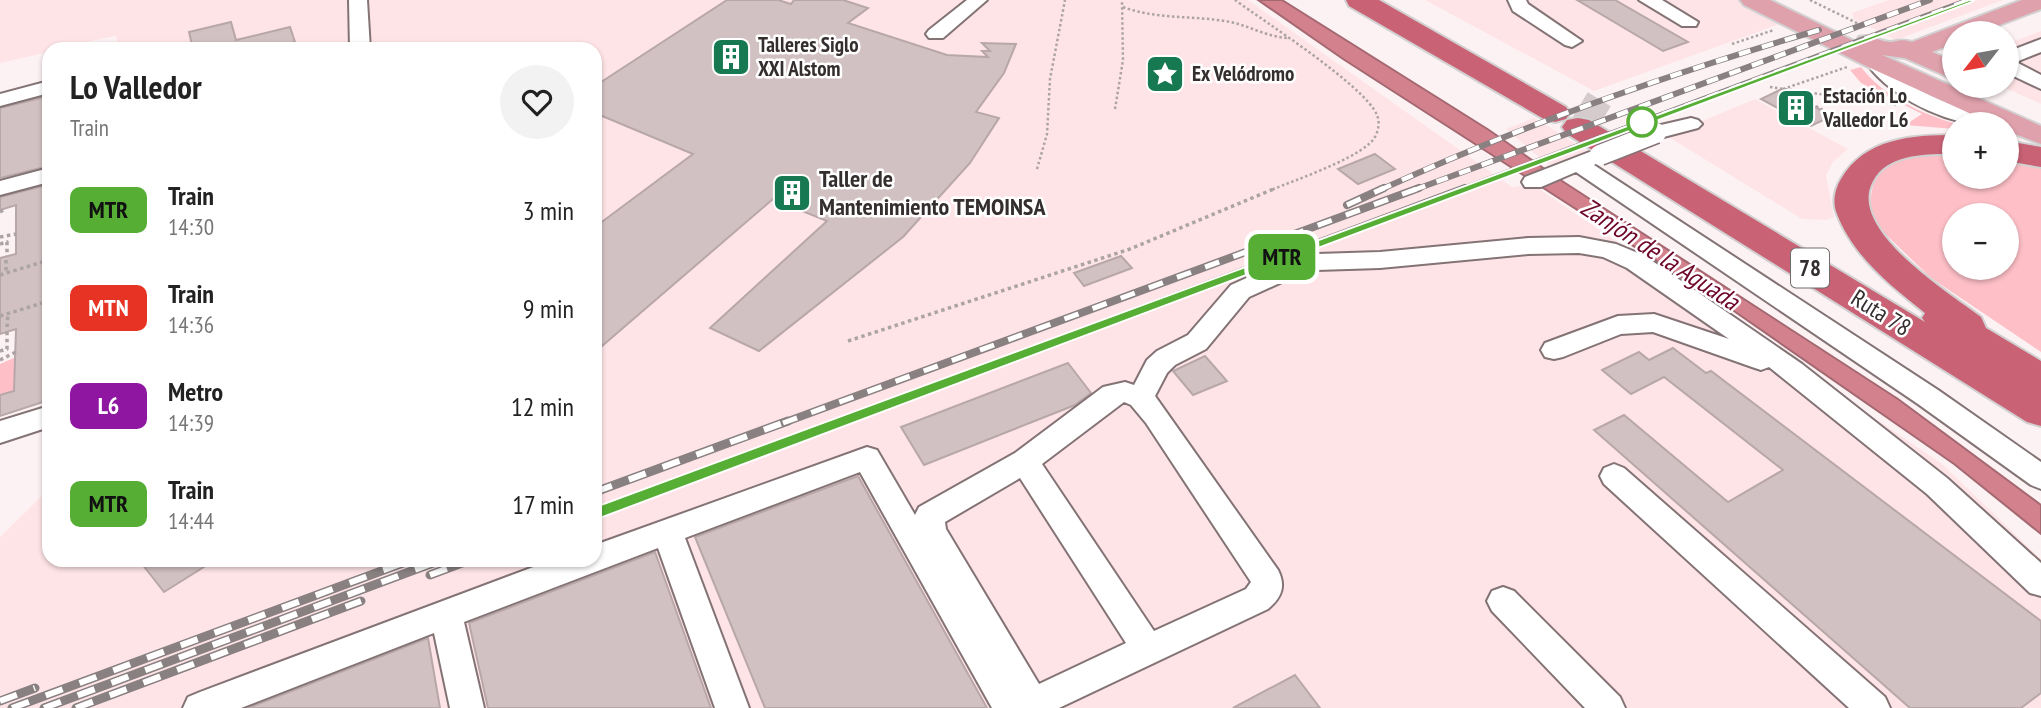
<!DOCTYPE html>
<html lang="en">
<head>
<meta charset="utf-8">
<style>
	body { margin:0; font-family:"PT Sans Narrow",sans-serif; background:#f2f2f2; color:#222; height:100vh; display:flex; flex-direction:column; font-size:26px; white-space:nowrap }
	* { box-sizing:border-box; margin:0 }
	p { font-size:23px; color:#767676 }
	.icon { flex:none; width:38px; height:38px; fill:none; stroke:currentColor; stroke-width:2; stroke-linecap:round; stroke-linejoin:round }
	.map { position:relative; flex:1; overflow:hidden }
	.side { position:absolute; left:42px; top:42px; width:560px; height:525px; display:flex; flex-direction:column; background:#fff; border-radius:21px; box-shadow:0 2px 5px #0004 }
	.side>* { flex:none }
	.badge { padding:0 14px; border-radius:10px; font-size:24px; line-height:46px }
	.needle { width:46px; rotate:239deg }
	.buttons { position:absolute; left:1942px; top:21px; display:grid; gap:14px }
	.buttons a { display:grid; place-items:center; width:77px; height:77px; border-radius:50%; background:#fff; box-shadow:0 2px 5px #0004; font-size:35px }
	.map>.badge { position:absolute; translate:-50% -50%; box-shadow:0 0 0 4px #fff }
	.round { display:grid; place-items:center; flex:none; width:74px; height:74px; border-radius:37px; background:#f2f2f2 }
	.summary { display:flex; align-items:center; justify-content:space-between; height:119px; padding:0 28px }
	h1 { font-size:33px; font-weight:700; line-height:52px }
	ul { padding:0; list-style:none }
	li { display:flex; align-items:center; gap:21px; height:98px; padding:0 28px }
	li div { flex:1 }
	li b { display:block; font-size:26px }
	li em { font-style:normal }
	li .badge { min-width:77px; font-weight:700; text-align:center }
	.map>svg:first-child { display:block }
</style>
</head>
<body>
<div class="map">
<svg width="2041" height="708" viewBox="0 0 2041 708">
	<rect width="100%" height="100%" fill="#fdf2f3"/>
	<!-- built -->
	<path fill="#ffe4e7" d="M0,0H1248L1512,187L1532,184L1942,464L2041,559V708H0V537L49,489V560H595V49H119L116,36L49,49V52L0,63Z
		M1425,0H1737L1780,24L1594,91Z
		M1889,0H2003L1896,40L1854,19L1852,13Z
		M2041,31V104L2001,86H2007V44Z
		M1755,99L1848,149L1833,162L1826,175L1834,217L1826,220L1802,219L1667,136Z
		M1534,118L1562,135L1588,152L1550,165L1541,159L1506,129Z"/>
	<!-- green -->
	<path fill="#febfc7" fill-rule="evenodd" d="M1861,67C1884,97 1922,114 1957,124L1955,129L1905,125L1922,114L1861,83L1850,70Z
		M1955,152V177H2007V156L2041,163V352L1931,278L1881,230L1869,207L1874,179L1887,165L1911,155ZM1955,215H2007V268H1955Z
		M16,357L14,391L0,395V364Z"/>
	<!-- water -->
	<path fill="#d4818e" stroke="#a46871" stroke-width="2" d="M1258,0H1282L1489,130L1559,179L1898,399L2041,505V534L1954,464L1731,309L1343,59Z"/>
	<!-- building -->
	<path fill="#d2c1c2" stroke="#b8a7a9" stroke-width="2" d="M727,0H778L791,4L794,0H843L868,8L848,23L947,55L988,57L982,51H990L982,43L1016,44L1004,73L976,112L999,118L970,163L903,237L759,351L710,328L827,221L773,199L595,352V227L693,154L595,113V86Z
		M1577,0H1615L1688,42L1663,51Z
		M231,22L236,40L290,27L295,42L269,49H193L189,32Z
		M1782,89L1832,116L1811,126L1761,99Z
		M49,96V166L0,178V108Z
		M1375,154L1395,169L1358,184L1338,169Z
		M47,185L49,400L0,416V395L14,391L16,329L0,334V258L16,254V205L0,210V197Z
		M1121,256L1132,268L1084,286L1074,273Z
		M1673,348L1706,373L1711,371L2041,621V693L2021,708H1910L1594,430L1624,415L1728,502L1783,470L1664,377L1631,394L1602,370L1639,352L1649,360Z
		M1205,356L1227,381L1193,395L1173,371Z
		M1068,363L1091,393L1075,405L924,465L901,427Z
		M858,476L987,708H765L695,537Z
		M655,552L711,708H488L469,623Z
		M139,560H215L164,592Z
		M428,638L440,708H248Z
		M1295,675L1320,708H1233Z"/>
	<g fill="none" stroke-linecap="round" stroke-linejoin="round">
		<!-- highway-tunnel -->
		<path stroke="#d5cbcc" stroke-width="30" stroke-dasharray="30 15" stroke-linecap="butt" d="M1580,105L1603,119"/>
		<!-- minor casing -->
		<g stroke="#837375" stroke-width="4">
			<path id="minor" d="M349,0H367L370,49H350Z
				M967,0H987L943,38H929L926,34L929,30Z
				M1508,0H1526L1528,4L1582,41L1572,47L1565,45L1513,11Z
				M1639,0H1662L1698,22L1696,26H1682Z
				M2041,39V52L2016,62L2041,75V89L2007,73V52Z
				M1875,55L1882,57C1909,96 1962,109 2006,120L2010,124L2007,127V124C1996,124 1984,126 1974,124C1935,119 1886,93 1865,61Z
				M49,81V93L0,106V94Z
				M1691,118L1698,120L1702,124L1698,128L1656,139L1648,138L1645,133L1648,128Z
				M1592,151L1600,153L1603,158L1594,165L1938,390L2041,462V489L2031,485L1918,404L1576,172L1541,187H1525L1522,182L1525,177Z
				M49,168V182L0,195V181Z
				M1579,237L1616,244L1645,256L1802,364L1947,478L2041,563V596L2030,593L1927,494L1769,367L1761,370L1752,367L1653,332L1621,334L1563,357L1554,359L1545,357L1541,350L1545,343L1618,316L1654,314L1729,339L1627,268L1603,257L1579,253L1528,254L1380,268L1317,270L1291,278L1249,297L1206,349L1175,365L1167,373L1155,396L1278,570C1286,586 1282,597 1268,609L1059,708H992L860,472L685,538L749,708H715L658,548L464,622L484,708H450L434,633L241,708H183L188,697L200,692L552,560H595V545L867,447L877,450L915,515L919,507L1015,453L1103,387L1125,382L1134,385L1147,360L1157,351L1188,335L1231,285L1273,266L1317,254L1380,252L1528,238ZM1124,402L1131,405L1146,423L1251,582L1246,589L1154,631L1042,464ZM1020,478L1126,643L1039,684L946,529L945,522Z
				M49,406V427L0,443V421Z
				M1614,464L1624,468L1885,697L1890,708H1849L1604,484L1600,476L1604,468Z
				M1503,587L1514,591L1620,697L1625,708H1585L1492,611L1487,601L1492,591Z"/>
		</g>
		<!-- major casing -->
		<g stroke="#d2d1d1" stroke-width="4">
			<path id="major" d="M1740,0H1770L1856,42L1859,37C1872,34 1877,41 1889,42C1898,42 1900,38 1912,42L2022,0H2041V9L1979,33H1955V43L1932,52L1955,62V80L1905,58L1882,55L2041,126V144L2007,131V124H1993L1866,66L1744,5Z"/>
		</g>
		<!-- highway casing -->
		<g stroke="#d2d1d1" stroke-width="4">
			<path id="highway" d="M1346,0H1379L1566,107L1570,113L1566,119L1555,122L1544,119L1349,6Z
				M1578,118L1589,120L1925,322L1922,318L1925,313C1891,286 1853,256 1837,214C1832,202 1835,189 1841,179C1865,138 1912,135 1955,135V154C1927,154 1888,153 1873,181C1846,229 1949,293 1981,317L1986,328L2041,361V426L2027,422L1567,134L1562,127L1567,120Z
				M2007,141L2041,147V167L2007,161Z"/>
		</g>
		<!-- path-far1 -->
		<path stroke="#aca3a4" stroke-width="2.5" stroke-dasharray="2.5 2.5" stroke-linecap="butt" d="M1235,0C1265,22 1365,86 1377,115C1381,124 1377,138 1369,144C1348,162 1298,179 1271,190
			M1810,0L1863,26
			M1123,7C1158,20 1194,15 1230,22C1250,26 1267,37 1288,38
			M1732,44L1774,30
			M1770,87L1897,105
			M1783,89L1847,67
			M1785,90L1829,113
			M1115,109L1123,60L1122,0
			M1037,169L1047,134L1050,79L1065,0"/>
		<!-- path -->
		<path stroke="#aca3a4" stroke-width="3.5" stroke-dasharray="3.5 3.5" stroke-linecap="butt" d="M0,212L5,209
			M0,237L16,234
			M0,244L7,242V256
			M6,260V273
			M0,275L49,260
			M0,316L49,301
			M7,327L8,313
			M848,341L1130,249L1276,188
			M0,351L7,349V332
			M0,360L16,352"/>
		<!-- minor -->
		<use href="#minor" fill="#fff" fill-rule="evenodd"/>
		<!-- major -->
		<use href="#major" fill="#dfa1ac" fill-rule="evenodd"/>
		<!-- highway -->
		<use href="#highway" fill="#c96275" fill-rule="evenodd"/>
		<!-- rail-far2 casing -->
		<g stroke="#888081" stroke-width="6">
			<path id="rail-far2" d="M1380,190C1521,125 1669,74 1819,30
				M1414,190L1930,0
				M1460,190L1969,0"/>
		</g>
		<!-- rail-far1 casing -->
		<g stroke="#888081" stroke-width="8">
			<path id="rail-far1" d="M1347,205L1384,188
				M783,423L1419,188
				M837,423L1465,188"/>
		</g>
		<!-- rail casing -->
		<g stroke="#888081" stroke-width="9">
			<path id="rail" d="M595,492L788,421
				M595,513L842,421
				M430,575L470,560
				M0,701L35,688
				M12,708L411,560
				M44,708L441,560
				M76,708L361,601"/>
		</g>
		<!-- rail-far2 -->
		<use href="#rail-far2" stroke="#fff" stroke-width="4.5" stroke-dasharray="12" stroke-linecap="butt"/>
		<!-- rail-far1 -->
		<use href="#rail-far1" stroke="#fff" stroke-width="5" stroke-dasharray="15" stroke-linecap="butt"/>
		<!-- rail -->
		<use href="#rail" stroke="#fff" stroke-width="6" stroke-dasharray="18" stroke-linecap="butt"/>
		<!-- minor-bridge casing -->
		<g stroke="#837375" stroke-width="23" stroke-linecap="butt">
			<path id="minor-bridge" d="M1600,155L1656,133"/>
		</g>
		<!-- minor-bridge -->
		<use href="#minor-bridge" stroke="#fff" stroke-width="20"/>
	</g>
	<!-- line -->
	<path fill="#56ae35" stroke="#fff" stroke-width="2" d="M1969,0H1974L1972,2L600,518H590L587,513L590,509Z"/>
	<!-- icons -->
	<defs>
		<g id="building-square" transform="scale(2.0125)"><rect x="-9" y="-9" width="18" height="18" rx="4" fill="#167951" stroke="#fff"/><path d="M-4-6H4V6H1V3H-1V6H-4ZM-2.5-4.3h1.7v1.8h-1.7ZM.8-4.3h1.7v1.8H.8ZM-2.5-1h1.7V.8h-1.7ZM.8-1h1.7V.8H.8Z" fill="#fff"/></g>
		<g id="sight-square" transform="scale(2.0125)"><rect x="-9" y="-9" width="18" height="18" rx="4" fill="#167951" stroke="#fff"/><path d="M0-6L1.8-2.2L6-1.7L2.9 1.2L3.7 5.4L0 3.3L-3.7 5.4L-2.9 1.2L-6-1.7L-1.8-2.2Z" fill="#fff"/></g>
	</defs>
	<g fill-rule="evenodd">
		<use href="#building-square" x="731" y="57"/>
		<use href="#sight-square" x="1165" y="74"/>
		<use href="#building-square" x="1796" y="108"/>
		<use href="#building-square" x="792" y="193"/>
	</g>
	<!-- markers -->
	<circle fill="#fff" stroke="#56ae35" stroke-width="3.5" cx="1642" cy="122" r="14"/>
	<g text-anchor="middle" stroke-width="5" stroke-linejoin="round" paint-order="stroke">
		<!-- far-poi labels -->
		<g font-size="21" font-weight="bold" fill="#342e2e" stroke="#fff" text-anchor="start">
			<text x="758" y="52">Talleres Siglo<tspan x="758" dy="24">XXI Alstom</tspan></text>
			<text x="1192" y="81">Ex Velódromo</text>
			<text x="1823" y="103">Estación Lo<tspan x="1823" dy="24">Valledor L6</tspan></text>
		</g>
		<!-- shield labels -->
		<rect fill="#fff" stroke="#716d6d" stroke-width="2" x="1791" y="248.5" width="38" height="39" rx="5"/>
		<g font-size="23" font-weight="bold" fill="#342e2e">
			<text x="1810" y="276">78</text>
		</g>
		<!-- poi labels -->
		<g font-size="24" font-weight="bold" fill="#342e2e" stroke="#fff" text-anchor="start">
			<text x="819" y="187">Taller de<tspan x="819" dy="28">Mantenimiento TEMOINSA</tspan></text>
		</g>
		<!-- street labels -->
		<g font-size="24" fill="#342e2e" stroke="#fff">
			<text transform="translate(1881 313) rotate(32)" y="8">Ruta 78</text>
		</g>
		<!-- water labels -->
		<g font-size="26" font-style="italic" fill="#6d0629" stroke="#fff">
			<text transform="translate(1660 254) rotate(33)" y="9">Zanjón de la Aguada</text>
		</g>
	</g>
</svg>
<div class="buttons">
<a><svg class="needle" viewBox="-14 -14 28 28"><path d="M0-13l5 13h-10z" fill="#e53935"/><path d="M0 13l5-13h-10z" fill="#767676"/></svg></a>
<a>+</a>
<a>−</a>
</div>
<b class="badge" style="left:1282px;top:257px;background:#56ae35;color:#111">MTR</b>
<section class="side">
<div class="summary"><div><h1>Lo Valledor</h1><p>Train</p></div><a class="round"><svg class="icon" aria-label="heart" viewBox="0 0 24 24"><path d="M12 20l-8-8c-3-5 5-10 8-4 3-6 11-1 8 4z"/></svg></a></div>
<ul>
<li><span class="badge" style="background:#56ae35;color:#111">MTR</span><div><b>Train</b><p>14:30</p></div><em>3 min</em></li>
<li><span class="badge" style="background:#e63323;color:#fff">MTN</span><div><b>Train</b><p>14:36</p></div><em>9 min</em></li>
<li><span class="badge" style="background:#8e16a1;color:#fff">L6</span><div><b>Metro</b><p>14:39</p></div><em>12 min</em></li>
<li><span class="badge" style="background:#56ae35;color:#111">MTR</span><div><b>Train</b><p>14:44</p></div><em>17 min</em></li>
</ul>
</section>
</div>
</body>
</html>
